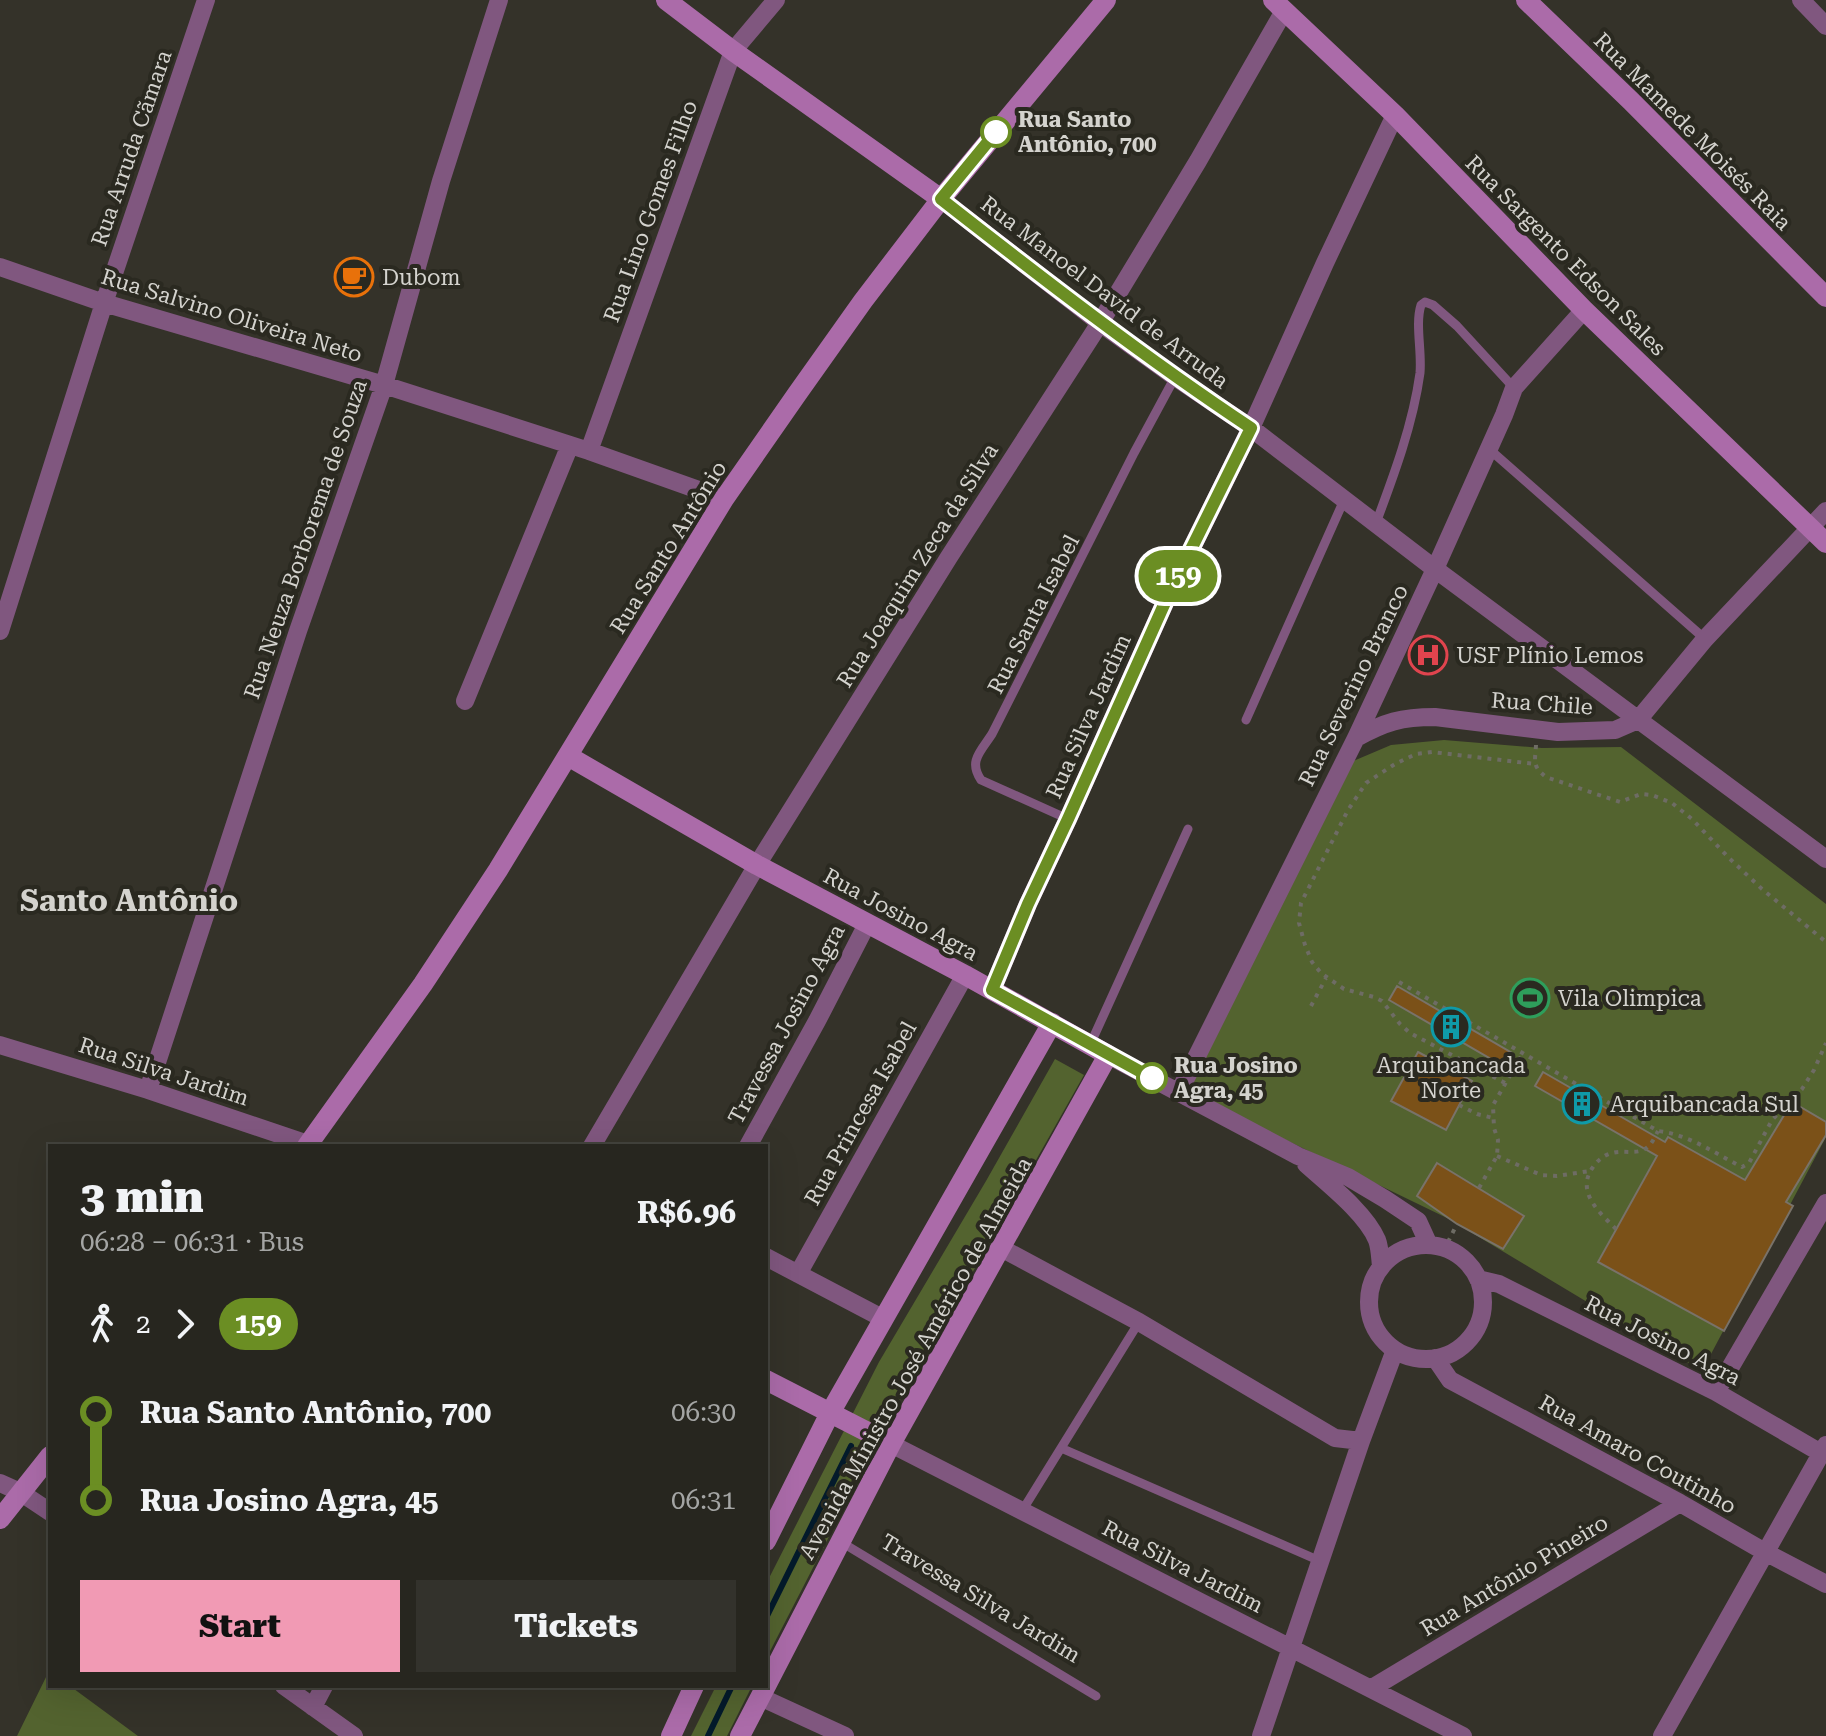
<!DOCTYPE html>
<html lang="en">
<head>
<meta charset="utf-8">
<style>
	body { margin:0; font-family:"Roboto Serif",serif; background:#33322c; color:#f1f3f6; height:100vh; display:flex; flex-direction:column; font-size:30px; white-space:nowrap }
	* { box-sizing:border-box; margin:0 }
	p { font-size:26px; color:#a4a5a4 }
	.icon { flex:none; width:44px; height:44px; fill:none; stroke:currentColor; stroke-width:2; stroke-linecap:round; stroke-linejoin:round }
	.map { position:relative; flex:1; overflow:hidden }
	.details { position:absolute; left:48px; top:1144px; width:720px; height:544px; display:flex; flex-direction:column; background:#27261f; border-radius:0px; box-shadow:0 8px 32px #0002,0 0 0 2px #43433d }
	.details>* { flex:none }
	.badge { padding:0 16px; border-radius:26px; font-size:28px; line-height:52px }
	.map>.badge { position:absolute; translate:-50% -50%; box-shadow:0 0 0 4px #fff }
	.legs { display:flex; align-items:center; gap:12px; height:88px; padding:0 32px; font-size:26px }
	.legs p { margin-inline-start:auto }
	.head { display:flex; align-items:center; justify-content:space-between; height:136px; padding:0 32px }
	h1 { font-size:44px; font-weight:800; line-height:60px }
	.action { display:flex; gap:16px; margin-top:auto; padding:16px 32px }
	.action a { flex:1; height:92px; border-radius:0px; background:#f19ab4; color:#111; font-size:32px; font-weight:800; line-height:92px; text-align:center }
	.action a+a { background:#33322c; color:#f1f3f6 }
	ul { padding:0 32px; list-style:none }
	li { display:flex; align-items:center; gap:28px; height:88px; font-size:30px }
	li i { display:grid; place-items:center; width:12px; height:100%; margin:0 10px; background:currentColor }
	li i::after { content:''; width:20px; height:20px; margin:-10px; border:6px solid; border-radius:50%; background:#27261f }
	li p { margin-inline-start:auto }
	li:first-child i { background:linear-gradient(#0000 50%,currentColor 0) }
	li:last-child i { background:linear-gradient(currentColor 50%,#0000 0) }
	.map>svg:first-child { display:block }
</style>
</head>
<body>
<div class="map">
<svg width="1826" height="1736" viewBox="0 0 1826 1736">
	<rect width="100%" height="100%" fill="#343229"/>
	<!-- green -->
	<path fill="#53632f" d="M1444,740L1542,748L1621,747L1826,904V1137L1702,1371L1449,1219L1187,1092L1351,762L1391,745Z
		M1055,1059L1084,1075L888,1422L766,1659V1584L879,1362L986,1181Z
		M49,1671L50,1686H70L138,1736H17Z
		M716,1686H752L727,1736H691Z"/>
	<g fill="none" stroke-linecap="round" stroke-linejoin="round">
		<!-- stream -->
		<path stroke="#031a2b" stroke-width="6" d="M766,1618L851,1446
			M708,1736L732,1686"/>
	</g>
	<!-- building -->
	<path fill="#7b5118" stroke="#797269" stroke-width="2" d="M1397,986L1512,1053L1505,1067L1389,1000Z
		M1418,1052L1472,1081L1446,1130L1391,1101Z
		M1543,1072L1665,1142L1668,1137L1745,1180L1792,1102L1826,1122V1135L1786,1202L1793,1206L1724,1331L1598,1262L1657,1156L1535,1086Z
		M1437,1163L1524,1216L1503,1249L1457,1224L1417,1196Z"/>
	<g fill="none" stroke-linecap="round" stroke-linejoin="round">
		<!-- path -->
		<path stroke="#6e6c64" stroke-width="4" stroke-dasharray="4 6" stroke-linecap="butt" d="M1536,745C1535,762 1532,766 1546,777L1620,802L1641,794L1652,795L1672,803L1692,819L1729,858L1762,889L1826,942
			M1399,982L1658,1131C1688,1134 1716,1154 1742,1167L1749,1163L1772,1120L1802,1089L1814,1070L1826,1043
			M1311,1006L1326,978
			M1505,1083L1410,1033L1400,1024L1382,1001L1374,997L1344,989L1321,973L1312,962L1305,945L1299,923L1301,903L1348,810L1366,783L1395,764L1416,754L1432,752L1535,764
			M1459,1105L1477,1114L1493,1118
			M1497,1156L1541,1175L1557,1176L1590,1171
			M1479,1188L1497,1156L1498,1140L1494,1128L1493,1105L1523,1053
			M1616,1229C1600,1213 1575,1192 1593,1167C1598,1160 1604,1155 1612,1153C1622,1150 1634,1154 1643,1150C1651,1147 1654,1138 1658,1131
			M1448,1242L1457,1224"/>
		<!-- lane -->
		<path stroke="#80577f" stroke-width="9" d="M1489,449L1705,639
			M1376,523C1394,475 1413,424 1420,373C1422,351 1415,324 1421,305L1425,302L1433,305L1457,326L1514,388
			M1246,720L1344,500
			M1068,819L981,780C968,761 981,751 992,734L1134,453L1175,377
			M1090,1045L1188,829
			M1061,1448L1320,1561
			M1022,1511L1139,1322
			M841,1542L1096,1696"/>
		<!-- street -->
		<path stroke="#80577f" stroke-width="18" d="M1801,0L1826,26
			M941,199L1100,323L1175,377L1251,428L1435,569L1826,859
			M0,267L104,303L384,385L589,451L724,499
			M589,451L733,51L776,0
			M0,631L104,303L206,0
			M465,701L570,445
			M1356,738C1385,722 1401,717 1435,717L1558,732L1615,730L1638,720L1705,639L1826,511
			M992,990L1028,904L1068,819L1167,598L1251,428L1325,263L1395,115
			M0,1045L148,1090L308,1144
			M1108,1055L1298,1156L1348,1177L1385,1199L1418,1221L1429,1245
			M148,1090L298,631L384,385L441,181L499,0
			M1179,1092L1356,738L1435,569L1504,415L1514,388L1584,310
			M592,1146L757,865L949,557L1100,323L1198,161L1284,11
			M748,1146L817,1021L867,924
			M1306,1164C1327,1183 1366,1213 1377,1240C1380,1248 1380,1258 1381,1266
			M1369 1302a57 57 0 1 1 114 0a57 57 0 1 1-114 0Z
			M1001,1248L1139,1322L1335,1438L1361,1441
			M766,1257L884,1319
			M798,1274L965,975
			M1478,1279L1499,1284L1716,1392L1821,1453
			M1435,1358L1450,1380L1680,1503L1765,1552L1826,1584
			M1716,1392L1826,1203
			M891,1444L1463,1736
			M0,1483L20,1492L50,1512
			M284,1686L354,1736
			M1372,1688L1680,1503
			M760,1697L845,1736
			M313,1707L324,1686
			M1261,1736L1361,1441L1395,1350
			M1662,1736L1826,1445"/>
		<!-- secondary -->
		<path stroke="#ab6ba9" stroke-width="20" d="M666,0L733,51L941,199
			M1273,0L1395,115L1584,310L1826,543
			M1526,0L1631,101L1826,297
			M568,756L757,865L965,975L1108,1055L891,1444L766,1686
			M307,1146L423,984L498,870L724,499L797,394L863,301L941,199L1106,0
			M766,1380L891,1444
			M0,1519L50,1456
			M766,1541L830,1413L1052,1023
			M671,1736L694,1686
			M740,1736L766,1686"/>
	</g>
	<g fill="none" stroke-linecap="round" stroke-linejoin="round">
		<!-- line-1 casing -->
		<g stroke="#fff" stroke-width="18">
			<path id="line-1" d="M996,132L941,199C1042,278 1144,357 1251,428L1167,598L1068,819L1028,904L992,990L1152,1078"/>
		</g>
		<!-- line-1 -->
		<use href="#line-1" stroke="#6b8e23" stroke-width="12"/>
	</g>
	<!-- icons -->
	<defs>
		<g id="cafe-ring" transform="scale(2)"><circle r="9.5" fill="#2a2920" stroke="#e8710a" stroke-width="1.5"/><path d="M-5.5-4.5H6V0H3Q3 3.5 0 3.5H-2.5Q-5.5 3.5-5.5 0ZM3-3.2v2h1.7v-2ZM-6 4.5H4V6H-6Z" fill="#e8710a"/></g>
		<g id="hospital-ring" transform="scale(2)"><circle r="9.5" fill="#2a2920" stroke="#e0444e" stroke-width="1.5"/><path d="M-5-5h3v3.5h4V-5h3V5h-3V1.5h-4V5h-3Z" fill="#e0444e"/></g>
		<g id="stadium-ring" transform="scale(2)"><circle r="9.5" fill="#2a2920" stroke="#2e9e5b" stroke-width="1.5"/><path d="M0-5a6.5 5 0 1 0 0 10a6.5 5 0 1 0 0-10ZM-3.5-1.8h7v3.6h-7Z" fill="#2e9e5b"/></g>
		<g id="building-ring" transform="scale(2)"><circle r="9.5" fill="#2a2920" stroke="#0f9aa8" stroke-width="1.5"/><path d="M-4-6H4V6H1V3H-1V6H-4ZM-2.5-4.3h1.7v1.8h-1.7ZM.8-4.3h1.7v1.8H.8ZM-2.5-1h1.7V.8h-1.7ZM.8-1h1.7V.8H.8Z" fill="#0f9aa8"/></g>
	</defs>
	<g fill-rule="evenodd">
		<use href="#cafe-ring" x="354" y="277"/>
		<use href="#hospital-ring" x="1428" y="655"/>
		<use href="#stadium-ring" x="1530" y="998"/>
		<use href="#building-ring" x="1451" y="1027"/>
		<use href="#building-ring" x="1582" y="1104"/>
	</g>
	<!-- markers -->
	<g fill="#fff" stroke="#6b8e23" stroke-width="4">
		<circle cx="996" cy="132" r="14"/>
		<circle cx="1152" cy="1078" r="14"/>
	</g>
	<g text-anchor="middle" stroke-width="8" stroke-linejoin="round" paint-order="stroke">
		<!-- stop labels -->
		<g font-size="22" font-weight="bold" fill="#d4d3ce" stroke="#2a2920" text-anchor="start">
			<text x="1018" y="127">Rua Santo<tspan x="1018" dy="25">Antônio, 700</tspan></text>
			<text x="1174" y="1073">Rua Josino<tspan x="1174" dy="25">Agra, 45</tspan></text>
		</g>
		<!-- street labels -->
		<g font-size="22" fill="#d4d3ce" stroke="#2a2920">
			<text transform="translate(1693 131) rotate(45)" y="8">Rua Mamede Moisés Raia</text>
			<text transform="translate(131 148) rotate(-71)" y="8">Rua Arruda Cãmara</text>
			<text transform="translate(650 211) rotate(-70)" y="8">Rua Lino Gomes Filho</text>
			<text transform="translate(1566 255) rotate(45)" y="8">Rua Sargento Edson Sales</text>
			<text transform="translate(1105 292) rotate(37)" y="8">Rua Manoel David de Arruda</text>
			<text transform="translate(232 315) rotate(17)" y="8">Rua Salvino Oliveira Neto</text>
			<text transform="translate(305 539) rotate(-71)" y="8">Rua Neuza Borborema de Souza</text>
			<text transform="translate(668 547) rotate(-58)" y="8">Rua Santo Antônio</text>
			<text transform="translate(917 565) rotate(-58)" y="8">Rua Joaquim Zeca da Silva</text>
			<text transform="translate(1033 614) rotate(-63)" y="8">Rua Santa Isabel</text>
			<text transform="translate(1353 685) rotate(-64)" y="8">Rua Severino Branco</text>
			<text transform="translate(1542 703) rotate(4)" y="8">Rua Chile</text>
			<text transform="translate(1088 716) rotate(-66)" y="8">Rua Silva Jardim</text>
			<text transform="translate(901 914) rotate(28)" y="8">Rua Josino Agra</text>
			<text transform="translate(786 1024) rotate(-62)" y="8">Travessa Josino Agra</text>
			<text transform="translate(164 1071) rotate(18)" y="8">Rua Silva Jardim</text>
			<text transform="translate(860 1113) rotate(-61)" y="8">Rua Princesa Isabel</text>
			<text transform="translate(1663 1340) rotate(27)" y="8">Rua Josino Agra</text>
			<text transform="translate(915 1358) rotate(-61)" y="8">Avenida Ministro José Américo de Almeida</text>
			<text transform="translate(1638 1454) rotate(29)" y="8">Rua Amaro Coutinho</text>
			<text transform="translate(1183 1566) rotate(27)" y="8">Rua Silva Jardim</text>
			<text transform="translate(1514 1575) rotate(-31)" y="8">Rua Antônio Pineiro</text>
			<text transform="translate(981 1598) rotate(31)" y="8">Travessa Silva Jardim</text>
		</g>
		<!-- poi labels -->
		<g font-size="22" fill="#d4d3ce" stroke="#2a2920" text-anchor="start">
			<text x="382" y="285">Dubom</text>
			<text x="1456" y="663">USF Plínio Lemos</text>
			<text x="1558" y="1006">Vila Olimpica</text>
			<text x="1451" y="1073" text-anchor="middle">Arquibancada<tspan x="1451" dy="25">Norte</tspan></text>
			<text x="1610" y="1112">Arquibancada Sul</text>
		</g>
		<!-- district labels -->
		<g font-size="30" font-weight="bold" fill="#d4d3ce" stroke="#2a2920">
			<text x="129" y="911">Santo Antônio</text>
		</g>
	</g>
</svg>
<b class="badge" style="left:1178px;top:576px;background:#6b8e23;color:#fff">159</b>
<section class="details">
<div class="head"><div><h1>3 min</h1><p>06:28 – 06:31 · Bus</p></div><b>R$6.96</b></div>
<div class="legs"><svg class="icon" aria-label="walk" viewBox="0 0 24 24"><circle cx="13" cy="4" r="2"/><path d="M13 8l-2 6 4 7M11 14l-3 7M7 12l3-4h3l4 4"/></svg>2<svg class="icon" aria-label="forward" viewBox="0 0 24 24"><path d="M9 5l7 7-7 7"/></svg><b class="badge" style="background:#6b8e23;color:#fff">159</b></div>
<ul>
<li><i style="color:#6b8e23"></i><b>Rua Santo Antônio, 700</b><p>06:30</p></li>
<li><i style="color:#6b8e23"></i><b>Rua Josino Agra, 45</b><p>06:31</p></li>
</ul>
<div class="action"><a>Start</a><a>Tickets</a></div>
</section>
</div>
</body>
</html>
